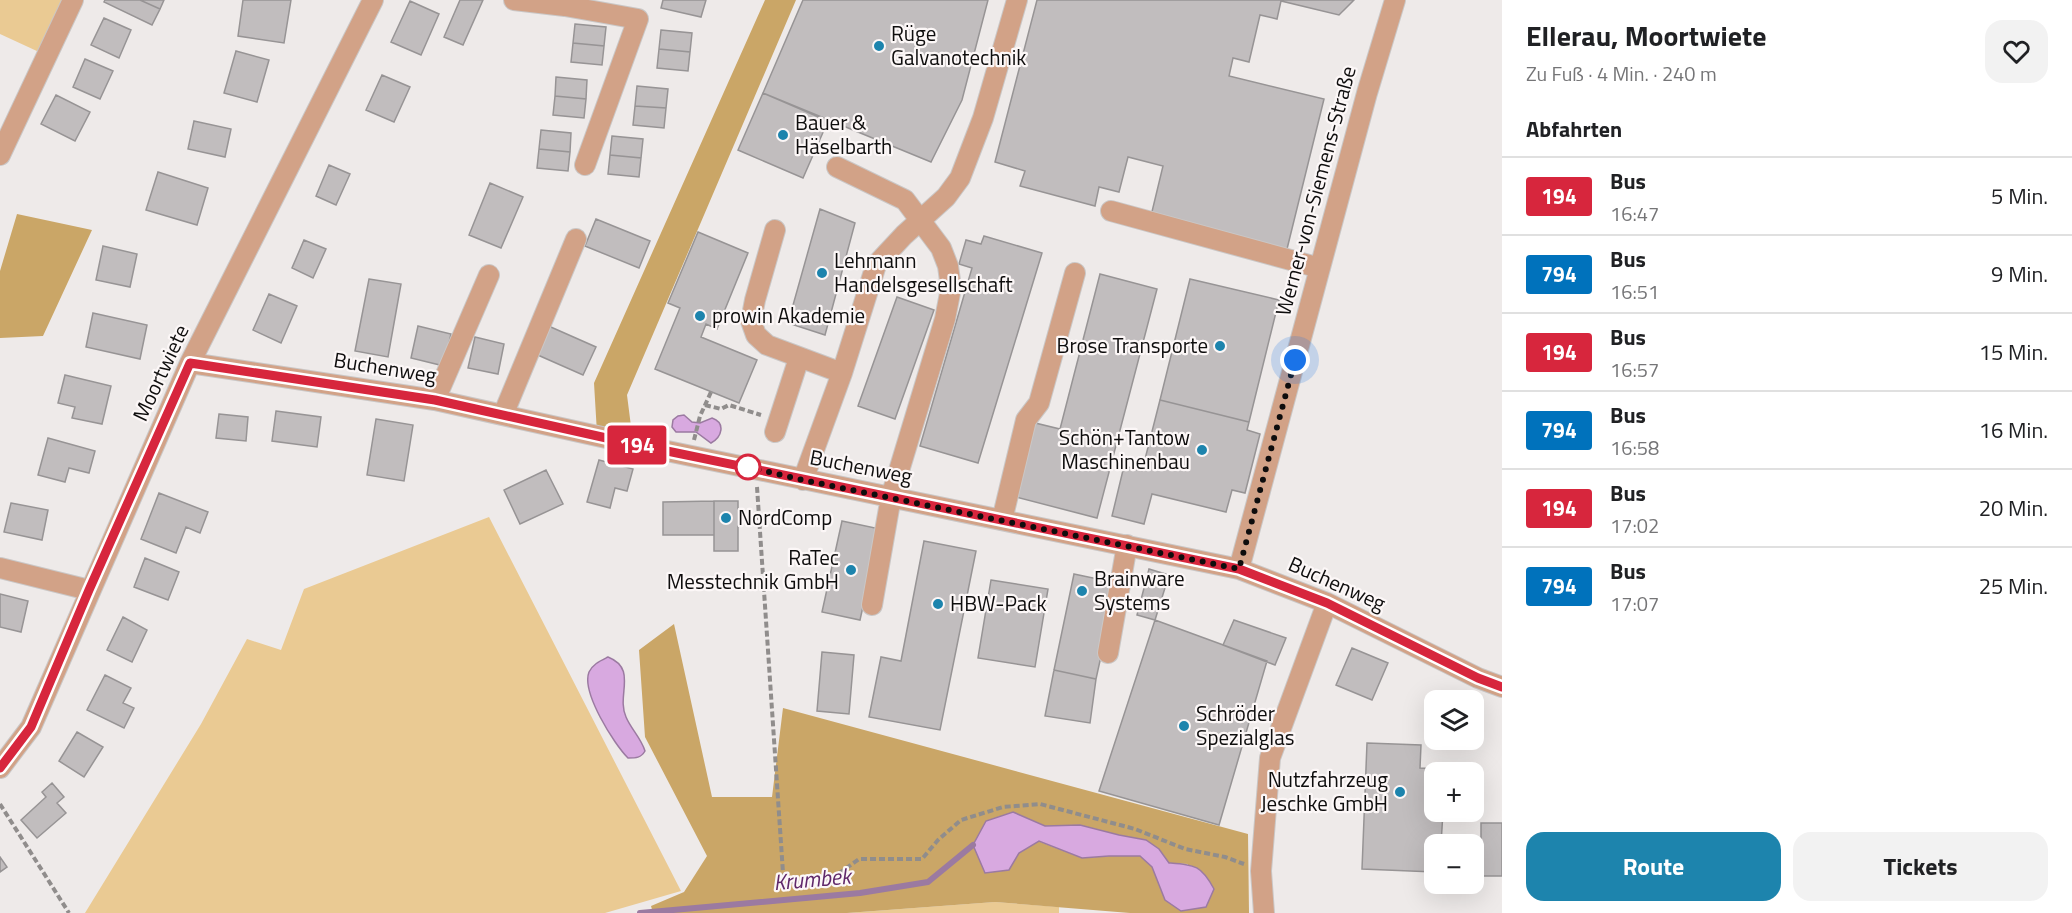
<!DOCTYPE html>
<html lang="de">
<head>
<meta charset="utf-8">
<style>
	body { margin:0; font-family:"Titillium Web",sans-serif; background:#f2f2f2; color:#202124; height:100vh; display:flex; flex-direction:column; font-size:22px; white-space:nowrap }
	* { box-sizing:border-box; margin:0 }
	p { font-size:20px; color:#757577 }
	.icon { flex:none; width:33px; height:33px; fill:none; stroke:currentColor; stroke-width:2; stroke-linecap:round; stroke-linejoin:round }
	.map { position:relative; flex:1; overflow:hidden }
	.panel { display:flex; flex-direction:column; background:#fff; width:570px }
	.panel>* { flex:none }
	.badge { padding:0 12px; border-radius:4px; font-size:21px; line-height:39px }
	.controls { position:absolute; left:1424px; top:690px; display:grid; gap:12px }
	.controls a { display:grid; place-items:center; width:60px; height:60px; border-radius:12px; background:#fff; box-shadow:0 6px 24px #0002; font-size:30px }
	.you { position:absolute; width:30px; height:30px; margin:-15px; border:4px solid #fff; border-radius:50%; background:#1a73e8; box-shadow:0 0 0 9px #1a73e833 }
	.map>.badge { position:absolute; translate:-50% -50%; box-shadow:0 0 0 3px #fff }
	h2 { padding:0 24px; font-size:22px; line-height:54px }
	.round { display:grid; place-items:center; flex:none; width:63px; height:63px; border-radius:18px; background:#f2f2f2 }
	.summary { display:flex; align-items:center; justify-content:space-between; height:102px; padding:0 24px }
	h1 { font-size:28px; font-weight:700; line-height:45px }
	.button { display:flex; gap:12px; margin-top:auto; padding:12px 24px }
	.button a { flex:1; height:69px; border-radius:18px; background:#1d84ad; color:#fff; font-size:24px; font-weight:700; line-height:69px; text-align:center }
	.button a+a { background:#f2f2f2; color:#202124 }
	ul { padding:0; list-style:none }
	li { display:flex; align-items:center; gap:18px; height:78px; padding:0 24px; border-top:2px solid #e0e0e0 }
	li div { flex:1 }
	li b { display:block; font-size:22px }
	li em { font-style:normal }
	li .badge { min-width:66px; font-weight:700; text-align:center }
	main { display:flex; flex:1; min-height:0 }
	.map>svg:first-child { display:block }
</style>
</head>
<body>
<main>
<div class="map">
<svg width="1502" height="913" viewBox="0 0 1502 913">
	<rect width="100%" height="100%" fill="#eeeae9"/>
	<!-- green -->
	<path fill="#eaca93" d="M0,0H64L39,52L0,34Z
		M489,517L681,891L605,913H85L201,724L247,639L281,650L304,589Z
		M995,902L1059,907V913H847Z"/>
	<!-- forest -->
	<path fill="#caa667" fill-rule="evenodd" d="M765,0H796L627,395L633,442L597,433L594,383Z
		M17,214L92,230L43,336L0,338V271Z
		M674,624L712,797H772L783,708L1248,834L1249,913H1130L995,902L847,913H653L651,906L684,892L707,856L645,737L639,650ZM1012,812L1045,826L1080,825L1119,835L1146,840L1159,849L1169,863L1188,864L1165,900L1152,867L1140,856H1109L1082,858L1038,841L1019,853L1009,870Z"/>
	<!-- water -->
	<path fill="#d8a9e0" stroke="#9b7aa1" stroke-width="1.5" d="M684,415L692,422L700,423L712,418C726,423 722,437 711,443L696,432H676L672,427L673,420L678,416Z
		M608,657C638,669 616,695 626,717C631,729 641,738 645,751C641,758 636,758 628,758C614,744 581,692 589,672C593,664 600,661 608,657Z
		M1013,812L1045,826L1080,825L1119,835L1146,840L1159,849L1169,863C1195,865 1201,865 1214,889L1206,907L1181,911L1165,900L1152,867L1140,856H1109L1082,858L1039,841L1019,853L1009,870L985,873L973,845L986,821Z"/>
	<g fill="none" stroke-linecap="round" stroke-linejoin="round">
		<!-- stream -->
		<path stroke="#9b7aa1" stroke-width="6" d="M640,913L860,893L928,882L973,845"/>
	</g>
	<!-- building -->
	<path fill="#c1bdbe" stroke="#979495" stroke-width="1.5" d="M105,0H140L160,9L152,25L104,2Z
		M140,0H164L160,9Z
		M243,0H291L284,43L238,36Z
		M460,0H483L463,45L444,37Z
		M663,0H706L701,17L661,8Z
		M803,0H988L962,100L931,162L763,93Z
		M1037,0H1354L1339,15L1281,1L1277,19L1260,15L1249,62L1233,58L1229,76L1324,99L1286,253L1150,220L1163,166L1128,157L1119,192L1099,187L1095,206L1020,186L1025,171L995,162Z
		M410,1L439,14L421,55L391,42Z
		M104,18L131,30L119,58L91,45Z
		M575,24L606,27L604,46L573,43Z
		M661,30L692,33L690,52L659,49Z
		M573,43L604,46L602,65L571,62Z
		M659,49L690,52L688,71L657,68Z
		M236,51L269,60L257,102L224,93Z
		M85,59L113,71L100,99L73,87Z
		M382,75L410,87L394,122L366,110Z
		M556,77L587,80L586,99L555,96Z
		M637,86L668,89L666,108L635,106Z
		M763,93L828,121L803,178L738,150Z
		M56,95L90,112L75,141L41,124Z
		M555,96L586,99L584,118L553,115Z
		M635,106L666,108L664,128L633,125Z
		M194,121L231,129L225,157L188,149Z
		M541,130L571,133L570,152L539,149Z
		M612,136L643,139L641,158L610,155Z
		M539,149L570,152L568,171L537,168Z
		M610,155L641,158L639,177L608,174Z
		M329,165L350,174L336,205L316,196Z
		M158,172L208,188L197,225L146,210Z
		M490,183L523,197L501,248L469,235Z
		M820,209L855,223L825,335L788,323Z
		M596,219L650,241L639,268L585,246Z
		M698,232L748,253L717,329L706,324L701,337L757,360L739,403L655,369L680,308L668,303Z
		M984,236L1042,253L978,463L920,446L972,268L959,264L966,240L981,244Z
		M304,240L326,249L313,278L292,268Z
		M103,246L137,254L130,287L96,280Z
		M1100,274L1157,289L1097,518L1012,496L1031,422L1060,429Z
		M369,279L401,284L388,357L355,351Z
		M1190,279L1279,300L1249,422L1160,400Z
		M269,294L297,306L281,343L253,330Z
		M897,297L934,310L895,419L858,406Z
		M93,313L147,325L140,359L86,347Z
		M544,324L596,347L583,375L531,352Z
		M418,326L451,334L444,366L411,358Z
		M475,337L504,344L498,374L468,368Z
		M65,375L111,386L102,424L72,418L75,407L58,403Z
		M1160,400L1249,422L1247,430L1260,434L1245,493L1232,490L1226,512L1152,494L1144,524L1112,516L1124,466L1142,471Z
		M276,411L321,417L317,447L272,441Z
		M219,414L248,417L246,441L216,438Z
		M376,419L413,425L404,481L367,475Z
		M48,438L95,451L89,473L69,468L65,482L38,475Z
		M599,460L633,469L627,491L615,488L610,508L587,502Z
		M546,470L563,504L520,524L504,490Z
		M159,493L208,512L200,533L186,527L176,553L141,539Z
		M714,501H738V551H714Z
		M714,501V535H663V502Z
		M11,503L48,510L42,540L4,532Z
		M842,521L880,529L860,620L822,612Z
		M924,541L976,551L940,730L869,717L881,657L901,661Z
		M145,558L179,572L168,600L134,587Z
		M1149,569L1169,575L1155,620L1137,615Z
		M1074,574L1117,583L1096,679L1054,670Z
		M991,580L1048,589L1035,667L978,658Z
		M0,594L28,601L21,632L0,627Z
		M123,617L147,630L132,662L107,650Z
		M1155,620L1267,661L1219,825L1099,791Z
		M1234,620L1286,638L1275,665L1223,645Z
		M1352,648L1388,663L1372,700L1336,685Z
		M822,652L854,655L849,714L817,711Z
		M1054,670L1096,679L1090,723L1045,716Z
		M105,675L131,688L123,703L134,708L124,728L87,710Z
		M77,732L103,747L84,777L59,761Z
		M1367,743L1421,745L1420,768L1445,769V772H1434V812H1443L1441,844H1434V872L1362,869Z
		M52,783L64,797L57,803L66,813L37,838L21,820L46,797L42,792Z
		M1481,823H1502V876H1481Z
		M0,857L7,867L0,872Z"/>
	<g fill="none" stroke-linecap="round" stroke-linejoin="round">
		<!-- minor casing -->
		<g stroke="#cac7c6" stroke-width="22">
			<path id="minor" d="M514,0L565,6L638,19L585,165
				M0,155L73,0
				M837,167L905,200L941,248L948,266L951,288L945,319L891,497L872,605
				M1111,211L1320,268
				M775,230L755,300L751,321L756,335L767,345L842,373
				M190,363L435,400L638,445L1239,569L1327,603L1478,678L1502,687
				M435,400L489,275
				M503,415L576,239
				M775,432L799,358
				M803,480L842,373L876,265L904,235L946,197L960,178L983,118L1017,0
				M1002,520L1026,420L1039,403L1075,273
				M0,568L89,590
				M1239,569L1367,93L1395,0
				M1108,653L1127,545
				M0,768L31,727L190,363L373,0
				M1264,913L1261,871L1270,758L1327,603"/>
		</g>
		<!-- path -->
		<path stroke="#908d8c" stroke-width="4" stroke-dasharray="6 3" stroke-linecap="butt" d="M705,405L721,409L729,405L761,415
			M694,440L700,416L711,392
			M757,487L783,873L791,882L824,884L859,859H922L938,840L961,820L1003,807L1040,804L1135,829L1185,849L1225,857L1244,864
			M0,804L69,913"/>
		<!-- minor -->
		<use href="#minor" stroke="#d2a287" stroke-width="20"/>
	</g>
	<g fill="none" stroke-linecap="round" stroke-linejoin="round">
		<!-- line casing -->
		<g stroke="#fff" stroke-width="14">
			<path id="line" d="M0,768L31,727L89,590L190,363L435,400L638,445L1239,569L1327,603L1478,678L1502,687"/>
		</g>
		<!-- line -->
		<use href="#line" stroke="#d7263d" stroke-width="9"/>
		<!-- walk -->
		<path stroke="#0e0d0d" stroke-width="6" stroke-dasharray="0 10.8" d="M748,467L803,480L1239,569L1295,360"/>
	</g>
	<!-- markers -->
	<g fill="#1d84ad" stroke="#fcf7f7" stroke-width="2">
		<circle cx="879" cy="46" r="6"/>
		<circle cx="783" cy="135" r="6"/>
		<circle cx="822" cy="273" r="6"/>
		<circle cx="700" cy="316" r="6"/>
		<circle cx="1220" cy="346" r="6"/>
		<circle cx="1202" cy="450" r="6"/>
		<circle cx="726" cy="518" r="6"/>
		<circle cx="851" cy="570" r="6"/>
		<circle cx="1082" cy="591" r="6"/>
		<circle cx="938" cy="604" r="6"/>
		<circle cx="1184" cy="726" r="6"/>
		<circle cx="1400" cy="792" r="6"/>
	</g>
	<circle fill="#fff" stroke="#d7263d" stroke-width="3" cx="748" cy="467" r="12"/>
	<g text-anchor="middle" stroke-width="4.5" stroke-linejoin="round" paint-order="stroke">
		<!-- poi labels -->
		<g font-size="21" fill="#0e0d0d" stroke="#fcf7f7" text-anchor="start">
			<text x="891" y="41">Rüge<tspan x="891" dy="24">Galvanotechnik</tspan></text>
			<text x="795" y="130">Bauer &amp;<tspan x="795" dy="24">Häselbarth</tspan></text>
			<text x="834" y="268">Lehmann<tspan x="834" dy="24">Handelsgesellschaft</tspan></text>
			<text x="712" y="323">prowin Akademie</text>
			<text x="1208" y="353" text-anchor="end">Brose Transporte</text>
			<text x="1190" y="445" text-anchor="end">Schön+Tantow<tspan x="1190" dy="24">Maschinenbau</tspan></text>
			<text x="738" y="525">NordComp</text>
			<text x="839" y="565" text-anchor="end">RaTec<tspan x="839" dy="24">Messtechnik GmbH</tspan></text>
			<text x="1094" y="586">Brainware<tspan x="1094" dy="24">Systems</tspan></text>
			<text x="950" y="611">HBW-Pack</text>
			<text x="1196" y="721">Schröder<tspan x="1196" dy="24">Spezialglas</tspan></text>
			<text x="1388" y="787" text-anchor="end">Nutzfahrzeug<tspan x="1388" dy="24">Jeschke GmbH</tspan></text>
		</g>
		<!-- street labels -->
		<g font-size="21" fill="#0e0d0d" stroke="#fcf7f7">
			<text transform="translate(1316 191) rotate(-75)" y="7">Werner-von-Siemens-Straße</text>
			<text transform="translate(385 368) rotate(9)" y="7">Buchenweg</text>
			<text transform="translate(161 373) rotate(-65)" y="7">Moortwiete</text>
			<text transform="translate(861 467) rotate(11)" y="7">Buchenweg</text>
			<text transform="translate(1337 584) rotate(24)" y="7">Buchenweg</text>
		</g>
		<!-- water labels -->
		<g font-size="22" font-style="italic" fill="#60286a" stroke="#fcf7f7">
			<text transform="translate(812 879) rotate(-5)" y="8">Krumbek</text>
		</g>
	</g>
</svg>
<div class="controls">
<a><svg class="icon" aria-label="layers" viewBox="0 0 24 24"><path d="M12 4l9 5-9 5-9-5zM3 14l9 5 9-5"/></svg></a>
<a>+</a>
<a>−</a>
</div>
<div class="you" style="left:1295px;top:360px"></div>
<b class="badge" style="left:637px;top:445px;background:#d7263d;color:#fff">194</b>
</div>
<section class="panel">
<div class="summary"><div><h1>Ellerau, Moortwiete</h1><p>Zu Fuß · 4 Min. · 240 m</p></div><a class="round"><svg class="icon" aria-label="heart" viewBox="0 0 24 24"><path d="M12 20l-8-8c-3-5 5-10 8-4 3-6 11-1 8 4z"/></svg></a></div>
<h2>Abfahrten</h2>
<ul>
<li><span class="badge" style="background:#d7263d;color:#fff">194</span><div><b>Bus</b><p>16:47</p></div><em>5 Min.</em></li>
<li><span class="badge" style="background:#0072bc;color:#fff">794</span><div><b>Bus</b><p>16:51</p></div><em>9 Min.</em></li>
<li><span class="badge" style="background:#d7263d;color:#fff">194</span><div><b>Bus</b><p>16:57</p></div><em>15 Min.</em></li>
<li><span class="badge" style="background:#0072bc;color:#fff">794</span><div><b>Bus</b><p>16:58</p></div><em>16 Min.</em></li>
<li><span class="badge" style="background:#d7263d;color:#fff">194</span><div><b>Bus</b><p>17:02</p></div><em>20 Min.</em></li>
<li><span class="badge" style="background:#0072bc;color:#fff">794</span><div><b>Bus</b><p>17:07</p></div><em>25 Min.</em></li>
</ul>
<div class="button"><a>Route</a><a>Tickets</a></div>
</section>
</main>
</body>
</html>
